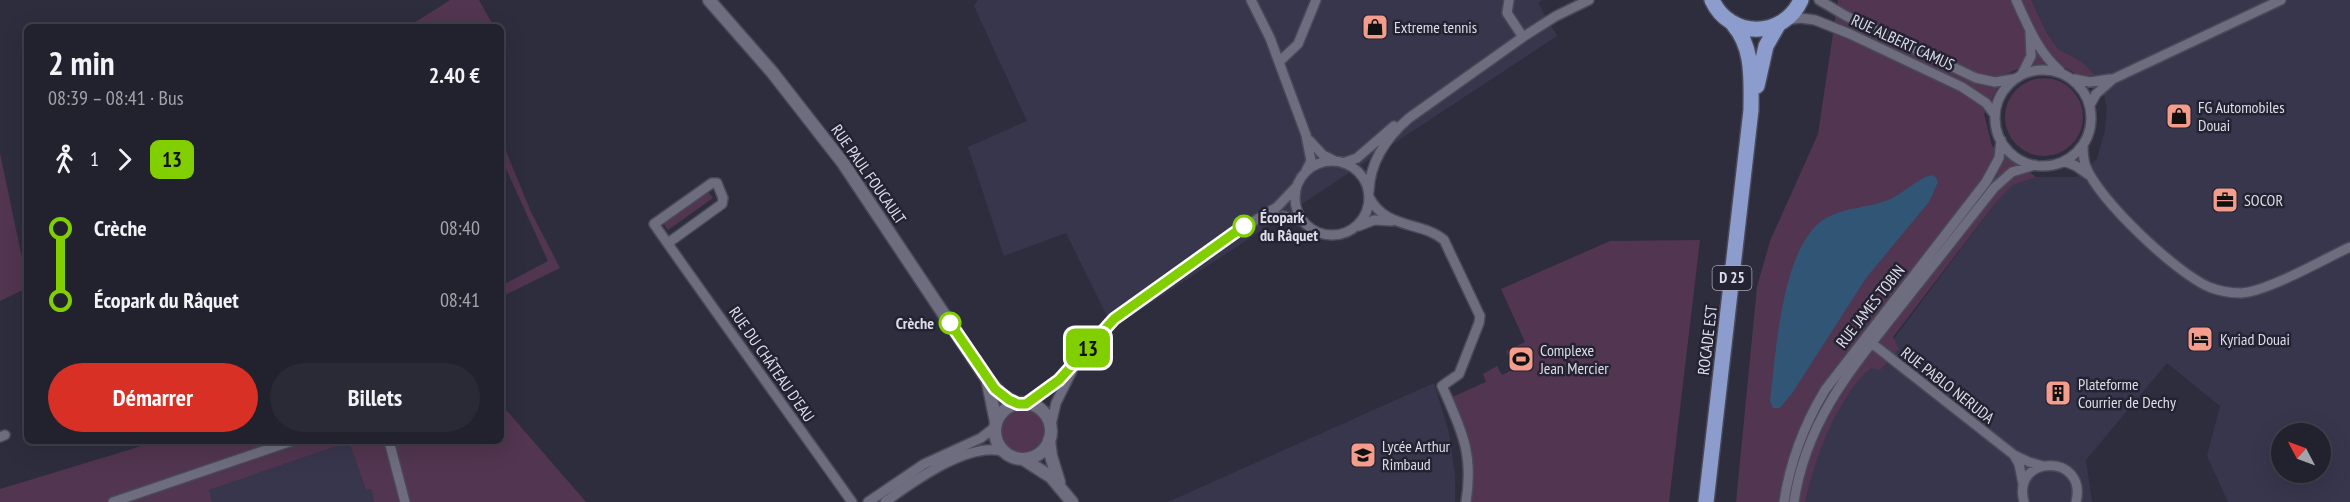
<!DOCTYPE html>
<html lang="fr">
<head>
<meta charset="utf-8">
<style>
	body { margin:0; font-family:"PT Sans Narrow",sans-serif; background:#2a2a36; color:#f1f3f6; height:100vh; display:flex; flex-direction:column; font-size:22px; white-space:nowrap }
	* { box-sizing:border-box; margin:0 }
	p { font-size:20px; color:#a2a4aa }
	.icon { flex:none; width:33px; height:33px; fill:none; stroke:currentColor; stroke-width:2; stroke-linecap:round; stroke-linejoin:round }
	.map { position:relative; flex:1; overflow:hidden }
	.side { position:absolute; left:24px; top:24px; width:480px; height:420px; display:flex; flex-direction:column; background:#22222e; border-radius:9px; box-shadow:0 6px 24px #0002,0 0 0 2px #3f3f4a }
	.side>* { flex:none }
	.badge { padding:0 12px; border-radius:9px; font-size:21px; line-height:39px }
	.needle { width:39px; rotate:311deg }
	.buttons { position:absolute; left:2271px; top:423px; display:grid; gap:12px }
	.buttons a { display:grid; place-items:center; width:60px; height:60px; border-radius:50%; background:#22222e; box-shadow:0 6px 24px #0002,0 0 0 2px #3f3f4a; font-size:30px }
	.map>.badge { position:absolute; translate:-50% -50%; box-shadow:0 0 0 3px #fff }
	.legs { display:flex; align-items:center; gap:9px; height:66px; padding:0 24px; font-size:20px }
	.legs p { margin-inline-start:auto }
	.head { display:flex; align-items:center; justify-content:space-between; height:102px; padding:0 24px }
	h1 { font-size:33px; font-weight:700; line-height:45px }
	.cta { display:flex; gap:12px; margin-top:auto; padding:12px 24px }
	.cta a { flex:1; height:69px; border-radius:36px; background:#d93025; color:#fff; font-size:24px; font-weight:700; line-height:69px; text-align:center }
	.cta a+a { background:#2a2a36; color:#f1f3f6 }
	ul { padding:0 24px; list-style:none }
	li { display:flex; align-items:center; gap:21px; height:72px; font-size:22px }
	li i { display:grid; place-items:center; width:9px; height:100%; margin:0 8px; background:currentColor }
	li i::after { content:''; width:15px; height:15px; margin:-8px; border:4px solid; border-radius:50%; background:#22222e }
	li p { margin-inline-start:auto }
	li:first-child i { background:linear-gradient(#0000 50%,currentColor 0) }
	li:last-child i { background:linear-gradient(currentColor 50%,#0000 0) }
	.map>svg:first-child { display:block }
</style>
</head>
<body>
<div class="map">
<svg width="2350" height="502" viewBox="0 0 2350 502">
	<rect width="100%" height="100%" fill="#2e2d3e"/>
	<!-- built -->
	<path fill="#38364d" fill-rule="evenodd" d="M978,0H1542L1538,3L1557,36L1113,328L1066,233L1004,256L968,147L1027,121L974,6Z
		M2031,0H2350V502H2228L2207,456L2220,406L2167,363L2086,460L2092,502H1805L1818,452L1832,420L1861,374L1872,368L1997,201L2013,185L2036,177H2076L2097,159L2105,130L2107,108L2104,95L2095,75L2082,62L2058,49L2048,35ZM2282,434H2320V472H2282Z
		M1434,383L1449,433L1455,476V502H1168Z
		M349,442L366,490L371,489L374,502H212L209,490Z"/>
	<!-- green -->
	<path fill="#523550" d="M450,0H479L494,27H408Z
		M1838,0H2031L2048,35L2058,49L2082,62L2095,75L2082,77L2055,62L2022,67L2004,75L1984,114L1992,146L2036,177L2013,185L1997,201L1893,337L1899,349L1880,370L1872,368C1861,375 1855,384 1848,395C1824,432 1816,460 1805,502H1736L1757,287L1770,241L1818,134Z
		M2005 117a39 39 0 1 1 78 0a39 39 0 1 1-78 0Z
		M501,139L531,212L560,268L501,297V286L548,261L501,158Z
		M0,153L27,282V288L0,301Z
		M707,190L713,198L668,230L662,222Z
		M1700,240L1669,502H1470C1477,460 1469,435 1452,397L1486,382L1483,374L1497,366L1502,375L1514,369L1506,351L1525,342L1501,289L1610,241Z
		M501,404L586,502H374L371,489L366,490L349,442L209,490L212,502H0V489L158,441H501Z
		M1002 431a21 21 0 1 1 42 0a21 21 0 1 1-42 0Z"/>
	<!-- water -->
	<path fill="#305575" d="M1931,175L1936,177L1938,182L1929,202L1866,278L1793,392L1780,408H1773L1770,401C1776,354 1781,244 1826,218C1845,207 1868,208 1888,200C1903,194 1915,180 1931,175Z"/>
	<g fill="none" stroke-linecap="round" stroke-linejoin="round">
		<!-- minor casing -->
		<g stroke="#4a4957" stroke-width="12">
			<path id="minor" d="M1251,0L1270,38L1306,135L1311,161L1306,171
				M1509,0L1507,13L1523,37
				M1819,0L1846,16L1976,78L1995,82L2013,79
				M2016,0C2028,26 2038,52 2060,71
				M1786,20L1800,18L1815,20L1850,34L1962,87L1986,103L1995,115
				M1279,62L1298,44L1316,0
				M1995 118a48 48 0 1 1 96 0a48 48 0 1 1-96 0Z
				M2022,74L2031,56L2030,33
				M2074,79L2090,82L2110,79
				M2090,105L2096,94L2113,79L2281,0
				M1309,140L1323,155L1335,161
				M2083,145C2083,153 2083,160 2086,167C2100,201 2175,272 2209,287C2219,291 2230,293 2241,293C2267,292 2324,259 2350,247
				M1295 198a37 37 0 1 1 74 0a37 37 0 1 1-74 0Z
				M2064,161L2076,166L2089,175
				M1343,163L1357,158L1394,126
				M1369,191C1370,162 1387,137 1409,118L1523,37L1556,16L1589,0
				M1369,197C1386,230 1422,221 1444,240L1480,316L1479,323L1459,374L1442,386C1461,429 1474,453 1466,502
				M1263,218L1284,216L1302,221
				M1359,226L1374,220L1392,221
				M668,243L722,204L723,198L717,183H712L654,224C719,317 786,409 852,502
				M1869,341L2014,455L2029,462L2043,466
				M1026,404L1059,380L1114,319L1217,244L1277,207L1297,186
				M1050,429L1056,403L1072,371
				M0,437L5,435
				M389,441L405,502
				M2014,455L2019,464L2023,484
				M113,502L292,441
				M868,502L924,464L981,438L995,427
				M885,502C913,482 967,442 1002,451
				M1784,502C1790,461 1804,425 1825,390L1986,182L1999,158L2001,140
				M1794,502C1806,421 1851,369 1900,307C1932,267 1963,227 1994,188L2012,172L2035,165
				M2024,502C2011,454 2088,453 2076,502"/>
		</g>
		<!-- tertiary casing -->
		<g stroke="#4a4957" stroke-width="15">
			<path id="tertiary" d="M709,0L772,72L843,163L987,379L1002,395L1018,404
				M988,383L996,422
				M995 431a28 28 0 1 1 56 0a28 28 0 1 1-56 0Z
				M1049,440L1051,456L1059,482
				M1023,459L1051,477L1072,502"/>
		</g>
		<!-- primary casing -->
		<g stroke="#4a4957" stroke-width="18">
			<path id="primary" d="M1712,0C1730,39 1783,39 1801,0
				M1757,86L1766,46L1778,25
				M1706,502L1751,110C1751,80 1754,48 1733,24"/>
		</g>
		<!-- minor -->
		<use href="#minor" stroke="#6e6d80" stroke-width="9"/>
		<!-- tertiary -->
		<use href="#tertiary" stroke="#6e6d80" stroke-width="12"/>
		<!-- primary -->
		<use href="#primary" stroke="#8c9ccc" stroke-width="15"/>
	</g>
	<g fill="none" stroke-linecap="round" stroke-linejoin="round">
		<!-- line-1 casing -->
		<g stroke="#fff" stroke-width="14">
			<path id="line-1" d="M950,323L995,389L1009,400L1018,404H1026L1059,380L1114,319L1244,226"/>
		</g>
		<!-- line-1 -->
		<use href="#line-1" stroke="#81cf00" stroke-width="9"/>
	</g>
	<!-- icons -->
	<defs>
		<g id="shop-square" transform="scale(1.35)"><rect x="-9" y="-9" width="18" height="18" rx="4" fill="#f49d8c" stroke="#242333"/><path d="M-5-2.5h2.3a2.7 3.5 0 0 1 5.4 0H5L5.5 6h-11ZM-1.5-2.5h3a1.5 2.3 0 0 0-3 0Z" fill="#111"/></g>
		<g id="office-square" transform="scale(1.35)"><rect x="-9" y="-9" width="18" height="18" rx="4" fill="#f49d8c" stroke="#242333"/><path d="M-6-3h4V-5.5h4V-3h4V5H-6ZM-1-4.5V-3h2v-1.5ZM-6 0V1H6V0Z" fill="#111"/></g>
		<g id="hotel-square" transform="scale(1.35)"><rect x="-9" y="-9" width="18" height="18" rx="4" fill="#f49d8c" stroke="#242333"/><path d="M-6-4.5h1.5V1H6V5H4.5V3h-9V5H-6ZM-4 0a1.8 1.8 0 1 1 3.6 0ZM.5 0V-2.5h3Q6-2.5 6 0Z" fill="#111"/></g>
		<g id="stadium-square" transform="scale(1.35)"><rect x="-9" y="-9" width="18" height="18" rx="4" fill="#f49d8c" stroke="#242333"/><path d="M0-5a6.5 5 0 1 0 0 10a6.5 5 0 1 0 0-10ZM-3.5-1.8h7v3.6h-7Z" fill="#111"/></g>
		<g id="building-square" transform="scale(1.35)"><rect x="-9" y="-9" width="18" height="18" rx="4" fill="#f49d8c" stroke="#242333"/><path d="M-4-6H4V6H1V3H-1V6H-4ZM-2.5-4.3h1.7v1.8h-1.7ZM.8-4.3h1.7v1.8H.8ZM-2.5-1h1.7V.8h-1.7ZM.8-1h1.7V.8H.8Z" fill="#111"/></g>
		<g id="school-square" transform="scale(1.35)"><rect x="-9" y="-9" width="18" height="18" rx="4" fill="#f49d8c" stroke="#242333"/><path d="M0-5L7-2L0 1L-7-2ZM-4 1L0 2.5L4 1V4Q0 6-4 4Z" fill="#111"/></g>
	</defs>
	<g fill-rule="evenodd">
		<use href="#shop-square" x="1375" y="27"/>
		<use href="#shop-square" x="2179" y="116"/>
		<use href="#office-square" x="2225" y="200"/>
		<use href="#hotel-square" x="2200" y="339"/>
		<use href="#stadium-square" x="1521" y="359"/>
		<use href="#building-square" x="2058" y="393"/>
		<use href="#school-square" x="1363" y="455"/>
	</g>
	<!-- markers -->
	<g fill="#fff" stroke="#81cf00" stroke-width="3">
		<circle cx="1244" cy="226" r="10"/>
		<circle cx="950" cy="323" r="10"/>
	</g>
	<g text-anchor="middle" stroke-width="5" stroke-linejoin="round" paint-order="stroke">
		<!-- shield labels -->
		<rect fill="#242333" stroke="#a6a5b2" stroke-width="1.5" x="1712.5" y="266" width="39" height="24" rx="4.5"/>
		<g font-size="15" font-weight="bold" fill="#dedde8">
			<text x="1732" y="283">D 25</text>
		</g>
		<!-- poi labels -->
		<g font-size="16" fill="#dedde8" stroke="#242333" text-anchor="start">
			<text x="1394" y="33">Extreme tennis</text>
			<text x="2198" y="113">FG Automobiles<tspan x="2198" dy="18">Douai</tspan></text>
			<text x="2244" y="206">SOCOR</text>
			<text x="2220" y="345">Kyriad Douai</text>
			<text x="1540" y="356">Complexe<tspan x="1540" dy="18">Jean Mercier</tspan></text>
			<text x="2078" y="390">Plateforme<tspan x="2078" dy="18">Courrier de Dechy</tspan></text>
			<text x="1382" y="452">Lycée Arthur<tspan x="1382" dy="18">Rimbaud</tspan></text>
		</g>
		<!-- street labels -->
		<g font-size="16" fill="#dedde8" stroke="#242333">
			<text transform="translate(1903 42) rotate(25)" y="6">RUE ALBERT CAMUS</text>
			<text transform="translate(869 174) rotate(55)" y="6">RUE PAUL FOUCAULT</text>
			<text transform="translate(1870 306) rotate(-52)" y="6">RUE JAMES TOBIN</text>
			<text transform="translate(1707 340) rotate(-83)" y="6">ROCADE EST</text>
			<text transform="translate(772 364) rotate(55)" y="6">RUE DU CHÂTEAU D'EAU</text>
			<text transform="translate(1948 385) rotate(38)" y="6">RUE PABLO NERUDA</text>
		</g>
		<!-- stop labels -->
		<g font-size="16" font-weight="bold" fill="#dedde8" stroke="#242333" text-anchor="start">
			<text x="1260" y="223">Écopark<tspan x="1260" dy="18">du Râquet</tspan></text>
			<text x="934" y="329" text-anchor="end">Crèche</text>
		</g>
	</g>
</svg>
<div class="buttons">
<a><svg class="needle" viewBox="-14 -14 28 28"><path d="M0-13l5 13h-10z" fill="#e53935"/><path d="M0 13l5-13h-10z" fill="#a2a4aa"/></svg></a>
</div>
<b class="badge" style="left:1088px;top:348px;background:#81cf00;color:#111">13</b>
<section class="side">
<div class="head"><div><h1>2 min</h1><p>08:39 – 08:41 · Bus</p></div><b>2.40 €</b></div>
<div class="legs"><svg class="icon" aria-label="walk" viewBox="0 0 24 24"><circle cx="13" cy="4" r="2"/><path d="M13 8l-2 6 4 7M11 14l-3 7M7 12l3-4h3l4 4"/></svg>1<svg class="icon" aria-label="forward" viewBox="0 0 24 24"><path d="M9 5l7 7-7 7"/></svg><b class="badge" style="background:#81cf00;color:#111">13</b></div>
<ul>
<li><i style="color:#81cf00"></i><b>Crèche</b><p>08:40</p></li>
<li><i style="color:#81cf00"></i><b>Écopark du Râquet</b><p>08:41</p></li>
</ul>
<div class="cta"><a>Démarrer</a><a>Billets</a></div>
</section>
</div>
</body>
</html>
